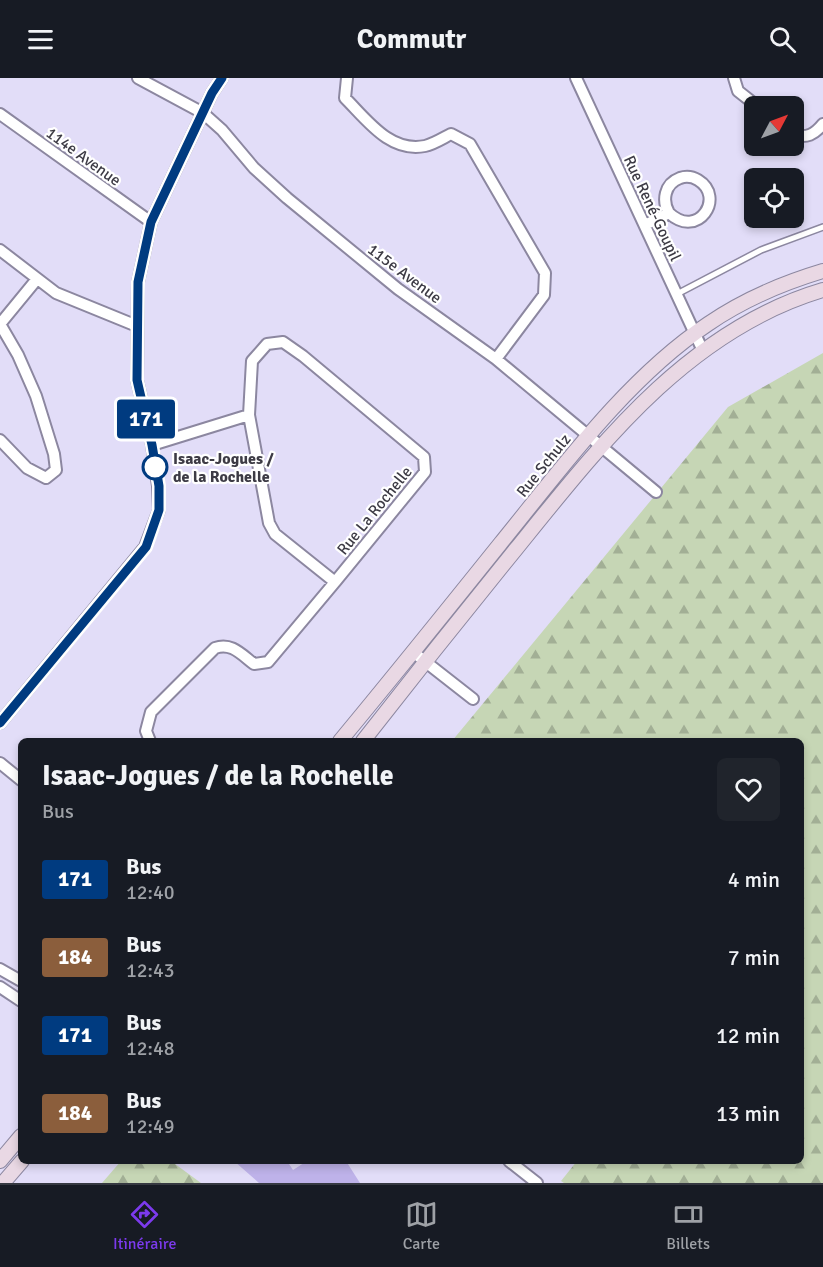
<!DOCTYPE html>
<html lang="fr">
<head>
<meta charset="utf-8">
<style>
	body { margin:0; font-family:Signika,sans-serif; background:#20242c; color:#f1f3f6; height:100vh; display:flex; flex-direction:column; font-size:22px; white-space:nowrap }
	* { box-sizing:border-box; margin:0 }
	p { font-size:20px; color:#9ea1a6 }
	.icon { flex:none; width:33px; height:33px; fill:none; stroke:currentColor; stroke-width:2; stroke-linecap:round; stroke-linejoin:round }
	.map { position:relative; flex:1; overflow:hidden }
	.drawer { position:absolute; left:18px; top:660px; width:786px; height:426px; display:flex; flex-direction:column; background:#171b24; border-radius:9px; box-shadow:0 3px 9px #0003 }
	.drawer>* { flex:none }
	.badge { padding:0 12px; border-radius:4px; font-size:21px; line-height:39px }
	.needle { width:39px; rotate:49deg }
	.fabs { position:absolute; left:744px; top:18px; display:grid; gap:12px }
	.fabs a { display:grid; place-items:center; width:60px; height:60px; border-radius:9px; background:#171b24; box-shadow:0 3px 9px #0003; font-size:30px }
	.map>.badge { position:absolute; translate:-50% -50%; box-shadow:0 0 0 3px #fff }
	.round { display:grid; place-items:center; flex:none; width:63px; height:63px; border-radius:9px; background:#20242c }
	.headline { display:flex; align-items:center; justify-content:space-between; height:102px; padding:0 24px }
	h1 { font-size:28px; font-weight:800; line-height:45px }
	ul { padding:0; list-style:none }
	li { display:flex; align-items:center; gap:18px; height:78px; padding:0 24px }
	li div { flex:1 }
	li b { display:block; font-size:22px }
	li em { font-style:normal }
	li .badge { min-width:66px; font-weight:700; text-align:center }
	header { display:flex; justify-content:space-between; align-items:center; height:78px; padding:0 24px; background:#171b24; font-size:27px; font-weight:800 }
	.tab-bar { display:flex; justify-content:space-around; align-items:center; height:84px; border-top:2px solid #363941; background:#171b24; font-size:16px; color:#9ea1a6 }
	.tab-bar a { display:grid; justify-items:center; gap:3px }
	.tab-bar .current { color:#7c3aed }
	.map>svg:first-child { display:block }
</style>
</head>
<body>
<header><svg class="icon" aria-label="menu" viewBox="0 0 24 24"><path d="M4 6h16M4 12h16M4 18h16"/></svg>Commutr<svg class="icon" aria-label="search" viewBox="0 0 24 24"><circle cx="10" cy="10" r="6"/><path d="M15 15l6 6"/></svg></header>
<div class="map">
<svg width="823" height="1105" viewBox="0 0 823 1105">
	<defs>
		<pattern id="forest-firs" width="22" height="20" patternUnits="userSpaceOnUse" patternTransform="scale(1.5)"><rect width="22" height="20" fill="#c6d6b5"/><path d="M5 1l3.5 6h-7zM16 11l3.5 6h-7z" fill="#a2af95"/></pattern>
	</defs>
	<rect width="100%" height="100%" fill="#e2ddf8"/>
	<!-- forest -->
	<path fill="url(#forest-firs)" d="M823,275V1105H564L561,1103L577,1083H801V663H452L728,329Z
		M121,1083H171L201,1105H102Z"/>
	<!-- building -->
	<path fill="#beb2e9" d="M234,1083H287L293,1092L307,1083H346L360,1105H259Z"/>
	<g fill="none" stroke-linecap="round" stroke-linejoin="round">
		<!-- lane casing -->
		<g stroke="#8c87a0" stroke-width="8">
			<path id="lane" d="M677,216L761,172L823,149"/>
		</g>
		<!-- street casing -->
		<g stroke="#8c87a0" stroke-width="14">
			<path id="street" d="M138,0L203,35L222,52L254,90L287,120L398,211L496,281L656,414
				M347,0L345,20C367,42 390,75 425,68C434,66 443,60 451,56L470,66L545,195L544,217L496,281
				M576,0L703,273
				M734,0L738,13L757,28
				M0,36L151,144
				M794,57C807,60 814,57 823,46
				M645,147L669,135C698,162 726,119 698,102C693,99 686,98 680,100C664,106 662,123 669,135
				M0,172L56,215L137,248
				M283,264L303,278L424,379L425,394L335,504L275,456L269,445L249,337L252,283L267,266Z
				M0,362L27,390L46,400L56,392L54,376L36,318L18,277L0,246L37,201
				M152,367L249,337
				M413,574L473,621
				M0,645L145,469L159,432L158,408L152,367L137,302L138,204L151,144L212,15L222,0
				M150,663L146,653L151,634L215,570C231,564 241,576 254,586L268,584L335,504
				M0,685L21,702
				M0,891L21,903
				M0,909L21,923
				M509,1083L537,1105"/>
		</g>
		<!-- secondary casing -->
		<g stroke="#8c87a0" stroke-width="16">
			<path id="secondary" d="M340,663C394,598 447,532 500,466C561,391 627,300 708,246C743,222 783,205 823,193
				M363,663C413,599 464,535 516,471C601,366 688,252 823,212
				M0,1083L21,1058
				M3,1105L22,1083"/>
		</g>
		<!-- lane -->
		<use href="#lane" stroke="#fff" stroke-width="5"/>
		<!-- street -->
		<use href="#street" stroke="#fff" stroke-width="10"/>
		<!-- secondary -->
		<use href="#secondary" stroke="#e9d8e4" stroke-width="14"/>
	</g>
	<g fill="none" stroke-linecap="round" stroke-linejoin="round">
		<!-- line casing -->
		<g stroke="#fff" stroke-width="14">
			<path id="line" d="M0,645L146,469L159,432V408L152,367L137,302L138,204L151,144L212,15L222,0"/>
		</g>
		<!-- line -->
		<use href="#line" stroke="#003b80" stroke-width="9"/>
	</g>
	<!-- markers -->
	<circle fill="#fff" stroke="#003b80" stroke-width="3" cx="155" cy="389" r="12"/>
	<g text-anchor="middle" stroke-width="4.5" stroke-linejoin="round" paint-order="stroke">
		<!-- street labels -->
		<g font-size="16" fill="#3d3b45" stroke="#fff">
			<text transform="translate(84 78) rotate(36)" y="6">114e Avenue</text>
			<text transform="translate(653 130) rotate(65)" y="6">Rue René-Goupil</text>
			<text transform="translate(405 195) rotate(37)" y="6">115e Avenue</text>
			<text transform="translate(543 387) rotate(-51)" y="6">Rue Schulz</text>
			<text transform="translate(374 432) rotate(-51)" y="6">Rue La Rochelle</text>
		</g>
		<!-- stop labels -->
		<g font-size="16" font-weight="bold" fill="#3d3b45" stroke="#fff" text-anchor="start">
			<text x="173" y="386">Isaac-Jogues /<tspan x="173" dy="18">de la Rochelle</tspan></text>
		</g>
	</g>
</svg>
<div class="fabs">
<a><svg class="needle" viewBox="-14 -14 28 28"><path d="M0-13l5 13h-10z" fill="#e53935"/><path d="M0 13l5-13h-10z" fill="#9ea1a6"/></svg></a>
<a><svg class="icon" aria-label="locate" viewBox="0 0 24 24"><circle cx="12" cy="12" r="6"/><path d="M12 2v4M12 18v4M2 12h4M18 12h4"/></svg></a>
</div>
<b class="badge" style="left:146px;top:341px;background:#003b80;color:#fff">171</b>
<section class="drawer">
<div class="headline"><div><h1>Isaac-Jogues / de la Rochelle</h1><p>Bus</p></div><a class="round"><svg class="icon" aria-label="heart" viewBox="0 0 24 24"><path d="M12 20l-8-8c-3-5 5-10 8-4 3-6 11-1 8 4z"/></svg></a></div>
<ul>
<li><span class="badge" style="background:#003b80;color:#fff">171</span><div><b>Bus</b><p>12:40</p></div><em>4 min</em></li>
<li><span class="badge" style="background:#8b5e3c;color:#fff">184</span><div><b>Bus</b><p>12:43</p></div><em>7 min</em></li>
<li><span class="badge" style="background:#003b80;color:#fff">171</span><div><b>Bus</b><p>12:48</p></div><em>12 min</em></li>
<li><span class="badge" style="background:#8b5e3c;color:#fff">184</span><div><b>Bus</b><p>12:49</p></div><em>13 min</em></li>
</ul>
</section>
</div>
<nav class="tab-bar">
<a class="current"><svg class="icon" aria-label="directions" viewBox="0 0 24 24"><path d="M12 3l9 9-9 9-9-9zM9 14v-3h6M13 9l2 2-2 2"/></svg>Itinéraire</a>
<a><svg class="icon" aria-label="map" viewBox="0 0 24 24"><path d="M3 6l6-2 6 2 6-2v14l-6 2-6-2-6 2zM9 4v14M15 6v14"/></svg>Carte</a>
<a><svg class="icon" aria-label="tickets" viewBox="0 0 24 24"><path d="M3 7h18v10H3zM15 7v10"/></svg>Billets</a>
</nav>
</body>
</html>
